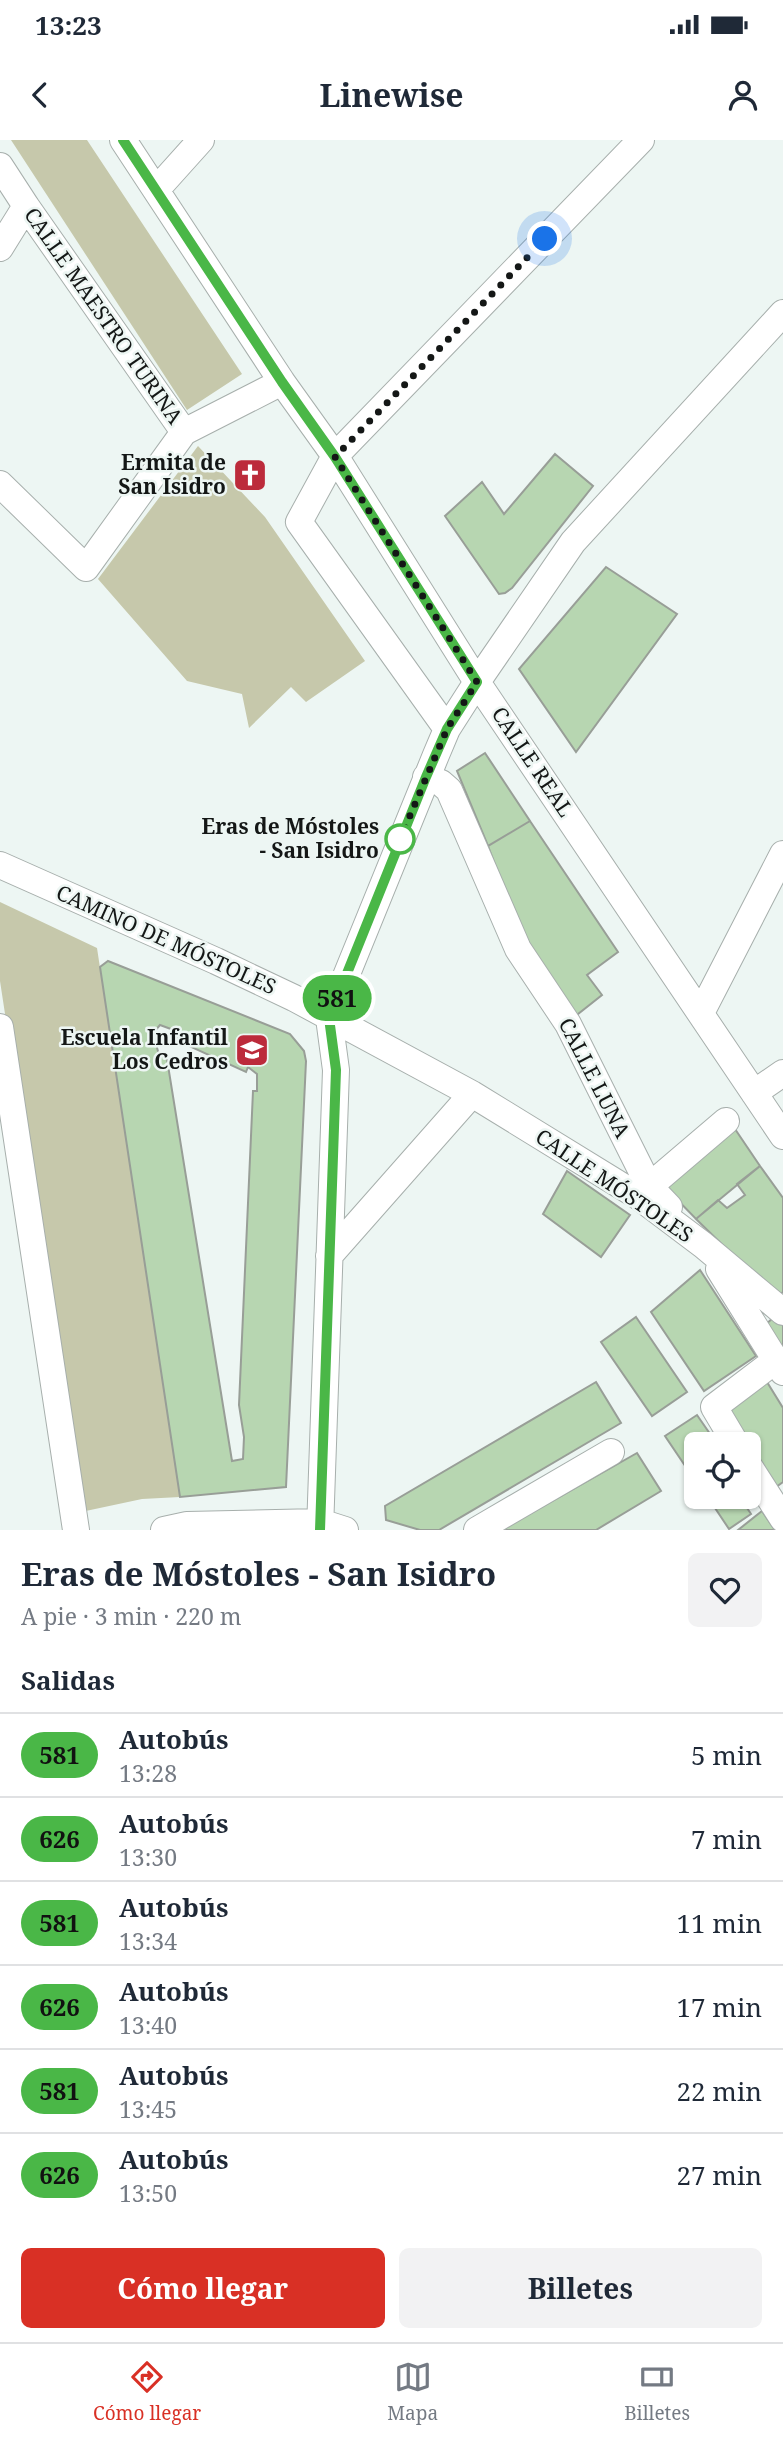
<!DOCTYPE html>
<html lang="es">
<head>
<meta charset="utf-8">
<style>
	body { margin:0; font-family:"Noto Serif",serif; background:#f2f2f3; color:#1f2937; height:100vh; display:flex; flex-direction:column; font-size:26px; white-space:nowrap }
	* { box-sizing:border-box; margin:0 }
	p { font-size:23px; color:#747a83 }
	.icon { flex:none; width:38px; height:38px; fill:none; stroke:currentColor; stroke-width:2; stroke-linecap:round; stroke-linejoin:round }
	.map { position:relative; height:1390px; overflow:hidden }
	.side { display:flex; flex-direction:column; background:#fff; flex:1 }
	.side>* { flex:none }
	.badge { padding:0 14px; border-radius:23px; font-size:24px; line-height:46px }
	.controls { position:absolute; left:684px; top:1292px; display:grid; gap:14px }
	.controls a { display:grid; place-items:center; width:77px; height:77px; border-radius:10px; background:#fff; box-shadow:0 2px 5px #0004; font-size:35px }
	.you { position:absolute; width:35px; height:35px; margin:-18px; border:5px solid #fff; border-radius:50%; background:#1a73e8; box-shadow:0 0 0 10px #1a73e833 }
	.map>.badge { position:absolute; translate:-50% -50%; box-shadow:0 0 0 4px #fff }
	h2 { padding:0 21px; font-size:26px; line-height:63px }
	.round { display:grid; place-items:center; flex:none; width:74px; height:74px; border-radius:10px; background:#f2f2f3 }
	.summary { display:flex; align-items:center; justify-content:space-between; height:119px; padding:0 21px }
	h1 { font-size:33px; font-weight:700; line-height:52px }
	.primary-button { display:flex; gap:14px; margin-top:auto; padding:14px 21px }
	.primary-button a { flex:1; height:80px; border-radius:10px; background:#d93025; color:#fff; font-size:28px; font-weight:700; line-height:80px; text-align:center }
	.primary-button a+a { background:#f2f2f3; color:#1f2937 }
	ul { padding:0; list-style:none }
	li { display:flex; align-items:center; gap:21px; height:84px; padding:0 21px; border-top:2px solid #e0e1e3 }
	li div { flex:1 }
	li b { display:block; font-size:26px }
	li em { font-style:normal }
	li .badge { min-width:77px; font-weight:700; text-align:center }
	.status { display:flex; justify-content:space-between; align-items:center; height:49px; padding:0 35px; background:#fff; direction:ltr }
	.status svg { height:19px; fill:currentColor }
	header { display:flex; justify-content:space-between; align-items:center; height:91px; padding:0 21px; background:#fff; font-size:32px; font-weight:700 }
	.dock { display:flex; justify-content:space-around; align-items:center; height:98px; border-top:2px solid #e0e1e3; background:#fff; font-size:19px; color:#747a83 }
	.dock a { display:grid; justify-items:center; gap:4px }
	.dock .selected { color:#d93025 }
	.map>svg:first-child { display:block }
</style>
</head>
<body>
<div class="status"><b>13:23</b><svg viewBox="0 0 49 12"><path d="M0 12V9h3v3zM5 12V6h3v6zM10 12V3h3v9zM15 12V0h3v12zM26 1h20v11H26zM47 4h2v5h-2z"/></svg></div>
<header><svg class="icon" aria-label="back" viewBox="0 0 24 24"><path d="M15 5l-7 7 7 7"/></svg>Linewise<svg class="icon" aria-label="person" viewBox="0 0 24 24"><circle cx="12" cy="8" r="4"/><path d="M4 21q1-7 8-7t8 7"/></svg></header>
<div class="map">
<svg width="783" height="1390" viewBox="0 0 783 1390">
	<rect width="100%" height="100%" fill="#edf6f3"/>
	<!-- green -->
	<path fill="#c6c8ab" d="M11,0H87L242,234L187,270Z
		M198,306L265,377L365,521L306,562L291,547L249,588L242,554L187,541L98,439Z
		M0,762L97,808L180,1357L142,1359L81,1372L0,841Z"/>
	<!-- building -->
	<path fill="#b7d6b1" stroke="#989e97" stroke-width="2" fill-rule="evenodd" d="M555,314L593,346L512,448L505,453L499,454L445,376L482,342L504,374Z
		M606,427L677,474L576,612L519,529Z
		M485,613L530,681L488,706L457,631Z
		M530,681L618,812L587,835L602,855L573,878L522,797L488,706Z
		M108,821L290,894L304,911L306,921L286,1347L180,1357L100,827ZM160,885L179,892L178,901L246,932L248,927L257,934V951H253L239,1265L244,1297L243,1319L232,1321L166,913L159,915L153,893Z
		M735,989L760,1026L696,1079L664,1046Z
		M760,1026L783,1058V1152L776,1157L696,1079L718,1060L727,1068L745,1055L737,1044Z
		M567,1031L630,1075L601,1117L543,1074Z
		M700,1130L756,1216L704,1251L651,1172Z
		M636,1177L687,1252L652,1276L601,1202Z
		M773,1178L783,1184V1214L765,1185Z
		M596,1242L621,1283L439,1390H420L386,1380L385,1366Z
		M767,1242L783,1268V1342L776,1347L749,1304L726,1271Z
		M697,1275L717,1304H696V1342L665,1296Z
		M637,1313L661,1351L596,1390H501Z
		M707,1356H739L751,1374L729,1389Z
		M762,1371L775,1390H738Z"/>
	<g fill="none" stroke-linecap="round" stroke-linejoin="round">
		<!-- minor casing -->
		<g stroke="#a7afac" stroke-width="28">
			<path id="minor" d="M123,0L282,242L335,316L477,542L783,996
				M0,26L26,66L184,292
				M157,49L201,0
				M0,108L26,66
				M0,344L86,428L184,292L282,242
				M447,589L299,382L335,316L641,0
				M426,637L441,643L449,650L518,809L568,884L649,1046L669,1067
				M0,725L216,821L294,858L472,954L638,1056L703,1105L783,1172
				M701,873L783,714
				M0,887L76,1390
				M754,953L783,933
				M638,1056L726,981
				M329,1116L472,954
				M719,1129L783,1232
				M736,1304L714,1267L776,1220
				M749,1326L783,1379
				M164,1390L187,1385L320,1382L345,1390
				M320,1390L336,930L329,878L436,615L447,589L477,542L573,402L783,173
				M477,1390L611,1312"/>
		</g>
		<!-- minor -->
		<use href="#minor" stroke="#fff" stroke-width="26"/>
	</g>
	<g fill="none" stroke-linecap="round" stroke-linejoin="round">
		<!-- line casing -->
		<g stroke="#fff" stroke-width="16">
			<path id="line" d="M123,0L282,242L335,317L477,542L447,589L426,637L329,878L336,930L320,1390"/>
		</g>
		<!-- line -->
		<use href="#line" stroke="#4ab747" stroke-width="10"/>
		<!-- walk -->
		<path stroke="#141716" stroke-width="7" stroke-dasharray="0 12.6" d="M400,699L447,589L477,542L335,317L545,99"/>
	</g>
	<!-- icons -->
	<defs>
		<g id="church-square" transform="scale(1.75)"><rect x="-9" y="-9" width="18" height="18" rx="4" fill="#bc2b3b" stroke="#edf6f3"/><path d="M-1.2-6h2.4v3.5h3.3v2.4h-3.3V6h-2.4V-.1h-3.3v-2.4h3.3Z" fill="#fff"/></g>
		<g id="school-square" transform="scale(1.75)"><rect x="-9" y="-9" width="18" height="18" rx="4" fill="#bc2b3b" stroke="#edf6f3"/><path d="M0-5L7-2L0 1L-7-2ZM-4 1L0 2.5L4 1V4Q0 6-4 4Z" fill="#fff"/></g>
	</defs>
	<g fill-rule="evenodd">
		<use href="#church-square" x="250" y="335"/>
		<use href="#school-square" x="252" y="910"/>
	</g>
	<!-- markers -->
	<circle fill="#fff" stroke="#4ab747" stroke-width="3.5" cx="400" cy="699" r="14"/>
	<g text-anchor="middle" stroke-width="5" stroke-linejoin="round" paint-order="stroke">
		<!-- street labels -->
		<g font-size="21" fill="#141716" stroke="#edf6f3">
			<text transform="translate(103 176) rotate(55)" y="7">CALLE MAESTRO TURINA</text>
			<text transform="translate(532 622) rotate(56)" y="7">CALLE REAL</text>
			<text transform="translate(166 800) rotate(24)" y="7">CAMINO DE MÓSTOLES</text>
			<text transform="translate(594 938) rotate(63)" y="7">CALLE LUNA</text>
			<text transform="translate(614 1046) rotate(34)" y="7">CALLE MÓSTOLES</text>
		</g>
		<!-- poi labels -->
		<g font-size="21" font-weight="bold" fill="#141716" stroke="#edf6f3" text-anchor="end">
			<text x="226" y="330">Ermita de<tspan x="226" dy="24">San Isidro</tspan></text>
			<text x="228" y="905">Escuela Infantil<tspan x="228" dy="24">Los Cedros</tspan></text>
		</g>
		<!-- stop labels -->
		<g font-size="21" font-weight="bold" fill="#141716" stroke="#edf6f3" text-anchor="end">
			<text x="379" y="694">Eras de Móstoles<tspan x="379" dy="24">- San Isidro</tspan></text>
		</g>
	</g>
</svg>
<div class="controls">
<a><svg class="icon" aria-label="locate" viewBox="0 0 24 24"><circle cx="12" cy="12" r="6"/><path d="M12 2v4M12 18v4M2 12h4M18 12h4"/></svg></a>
</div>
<div class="you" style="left:545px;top:99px"></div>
<b class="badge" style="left:337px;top:858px;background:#4ab747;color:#111">581</b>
</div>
<section class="side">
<div class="summary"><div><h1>Eras de Móstoles - San Isidro</h1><p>A pie · 3 min · 220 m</p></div><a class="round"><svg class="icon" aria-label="heart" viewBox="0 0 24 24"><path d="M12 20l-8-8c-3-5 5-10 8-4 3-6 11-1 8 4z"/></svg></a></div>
<h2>Salidas</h2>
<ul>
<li><span class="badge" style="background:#4ab747;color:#111">581</span><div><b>Autobús</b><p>13:28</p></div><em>5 min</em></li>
<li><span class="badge" style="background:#4ab747;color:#111">626</span><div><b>Autobús</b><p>13:30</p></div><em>7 min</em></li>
<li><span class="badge" style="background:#4ab747;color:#111">581</span><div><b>Autobús</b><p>13:34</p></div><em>11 min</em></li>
<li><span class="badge" style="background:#4ab747;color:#111">626</span><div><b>Autobús</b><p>13:40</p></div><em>17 min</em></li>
<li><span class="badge" style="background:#4ab747;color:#111">581</span><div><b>Autobús</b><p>13:45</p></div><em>22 min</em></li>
<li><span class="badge" style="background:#4ab747;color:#111">626</span><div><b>Autobús</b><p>13:50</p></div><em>27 min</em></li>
</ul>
<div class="primary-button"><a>Cómo llegar</a><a>Billetes</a></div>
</section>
<nav class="dock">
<a class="selected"><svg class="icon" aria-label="directions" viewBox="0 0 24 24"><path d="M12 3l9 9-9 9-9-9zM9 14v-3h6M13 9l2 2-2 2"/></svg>Cómo llegar</a>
<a><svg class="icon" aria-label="map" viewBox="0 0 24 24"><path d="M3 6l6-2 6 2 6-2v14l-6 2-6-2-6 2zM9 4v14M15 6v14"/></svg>Mapa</a>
<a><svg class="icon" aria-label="tickets" viewBox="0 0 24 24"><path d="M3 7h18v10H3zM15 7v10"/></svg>Billetes</a>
</nav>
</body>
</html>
